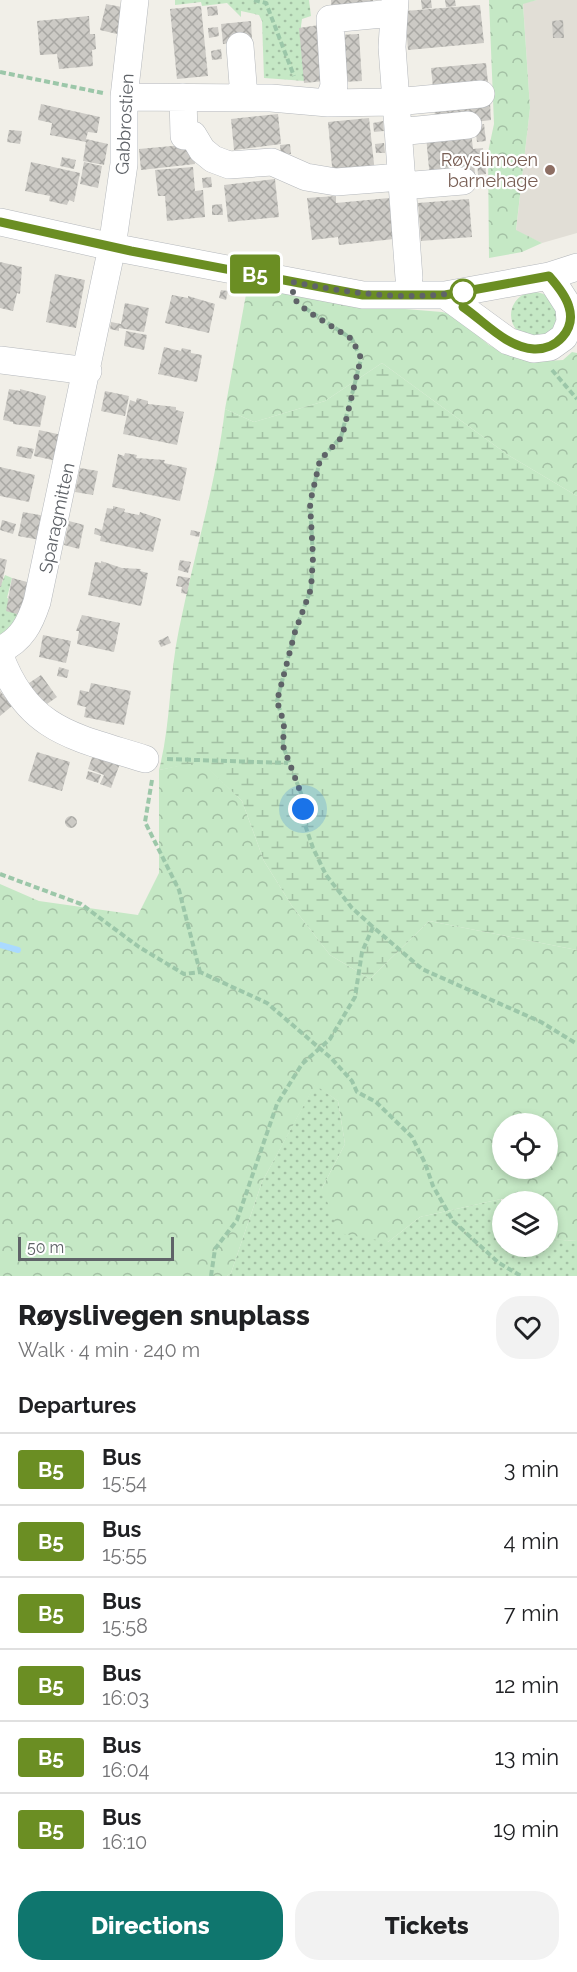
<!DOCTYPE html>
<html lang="en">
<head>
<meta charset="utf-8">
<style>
	body { margin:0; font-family:Raleway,sans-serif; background:#f2f2f2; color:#202124; height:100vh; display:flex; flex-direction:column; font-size:22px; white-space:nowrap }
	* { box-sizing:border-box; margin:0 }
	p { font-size:20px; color:#757577 }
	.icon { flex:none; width:33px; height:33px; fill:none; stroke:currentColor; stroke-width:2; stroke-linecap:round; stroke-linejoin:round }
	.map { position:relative; height:1276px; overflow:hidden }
	.drawer { display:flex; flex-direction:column; background:#fff; flex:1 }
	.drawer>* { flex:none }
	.badge { padding:0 12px; border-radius:4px; font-size:21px; line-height:39px }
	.fabs { position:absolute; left:492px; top:1113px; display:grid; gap:12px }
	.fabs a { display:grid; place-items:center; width:66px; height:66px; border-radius:50%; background:#fff; box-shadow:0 3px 9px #0003; font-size:30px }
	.scale { position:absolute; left:18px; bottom:15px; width:156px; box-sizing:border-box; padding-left:6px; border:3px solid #5f6368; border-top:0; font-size:16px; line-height:21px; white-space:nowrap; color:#5f6368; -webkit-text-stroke:4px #fff; paint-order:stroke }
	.you { position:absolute; width:30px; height:30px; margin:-15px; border:4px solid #fff; border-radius:50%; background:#1a73e8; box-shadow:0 0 0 9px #1a73e833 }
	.map>.badge { position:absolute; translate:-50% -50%; box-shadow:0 0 0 3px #fff }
	h2 { padding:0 18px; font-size:22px; line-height:54px }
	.round { display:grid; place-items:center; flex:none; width:63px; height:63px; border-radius:24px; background:#f2f2f2 }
	.headline { display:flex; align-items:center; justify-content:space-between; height:102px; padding:0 18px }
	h1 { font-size:28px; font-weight:800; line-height:45px }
	.action { display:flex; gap:12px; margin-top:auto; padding:12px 18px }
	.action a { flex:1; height:69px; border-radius:24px; background:#0f766e; color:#fff; font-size:24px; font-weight:800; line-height:69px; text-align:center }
	.action a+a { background:#f2f2f2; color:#202124 }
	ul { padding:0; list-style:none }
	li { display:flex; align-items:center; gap:18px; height:72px; padding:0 18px; border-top:2px solid #e0e0e0 }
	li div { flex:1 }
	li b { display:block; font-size:22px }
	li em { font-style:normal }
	li .badge { min-width:66px; font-weight:700; text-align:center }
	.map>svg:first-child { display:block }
</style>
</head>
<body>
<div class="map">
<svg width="577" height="1276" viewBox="0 0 577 1276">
	<defs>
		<pattern id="grass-dots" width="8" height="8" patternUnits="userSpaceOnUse" patternTransform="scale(1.5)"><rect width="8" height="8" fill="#c5e8c5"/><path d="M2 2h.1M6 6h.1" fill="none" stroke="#a3c0a4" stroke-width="1.8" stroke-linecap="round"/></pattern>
		<pattern id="forest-crowns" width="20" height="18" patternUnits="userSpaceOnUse" patternTransform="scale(1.5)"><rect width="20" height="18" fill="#c5e8c5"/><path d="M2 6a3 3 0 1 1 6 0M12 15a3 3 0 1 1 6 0" fill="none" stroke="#a3c0a4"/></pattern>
		<pattern id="wetland-marsh" width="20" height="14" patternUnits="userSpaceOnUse" patternTransform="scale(1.5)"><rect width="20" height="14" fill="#c5e8c5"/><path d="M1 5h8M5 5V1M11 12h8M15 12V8" fill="none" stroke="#a3c0a4"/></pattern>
		<pattern id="building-cross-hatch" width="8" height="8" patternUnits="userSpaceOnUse" patternTransform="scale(1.5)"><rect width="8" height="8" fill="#cccac5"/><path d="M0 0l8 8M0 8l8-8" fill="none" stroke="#a9a8a4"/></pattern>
	</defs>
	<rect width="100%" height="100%" fill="#f1efe8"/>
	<!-- education -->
	<path fill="#e1ded6" d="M537,0H577V233L542,243L516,231L530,108L523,3Z"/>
	<!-- grass -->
	<path fill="url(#grass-dots)" d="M175,0H309L311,16L302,19L301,26L305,81L264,78L262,21L259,15L241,11V17L227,3L202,6L201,2L175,5Z
		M511 315a23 23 0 1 1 46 0a23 23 0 1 1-46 0Z
		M5,575L12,578L7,598L27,603L33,596L0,643V587Z
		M315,1084L338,1101L345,1144L322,1188L388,1242L420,1217L501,1199L502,1246H548V1239L577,1241V1276H227L231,1273L262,1182Z"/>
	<!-- forest -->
	<path fill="url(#forest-crowns)" fill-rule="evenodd" d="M489,0H537L523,4L530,108L516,230L542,243L522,252L489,258L488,152L494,124Z
		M258,286L393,308L442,312L454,315L489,345L505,353L547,361L563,360L572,352L577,353V496L508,455L382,363L325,401L254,422L225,409L247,289Z
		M201,761L242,801L264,861L292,906L330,955L370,979L429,921L577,950V1241L548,1239V1202L501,1199L420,1217L388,1242L339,1233L322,1188L345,1144L338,1101L315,1085L262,1182L231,1273L227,1276H0V884L39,901L138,915L159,873V770ZM502,1124H548V1168H502Z"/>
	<!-- wetland -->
	<path fill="url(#wetland-marsh)" d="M382,363L508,455L577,496V950L429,921L370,979L330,955L292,906L264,861L242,801L201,762L159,770C171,724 169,676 179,629C194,555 216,484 225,409L254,422L325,401Z"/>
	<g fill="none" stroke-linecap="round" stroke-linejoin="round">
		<!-- stream -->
		<path stroke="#aadaff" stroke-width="6" d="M0,945L18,950"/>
	</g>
	<!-- building -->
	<path fill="url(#building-cross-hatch)" d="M331,0H373L374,13L332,17Z
		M421,0H431L432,8L422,9Z
		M445,0H455L456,6L446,7Z
		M106,4L127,8L121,35L100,30Z
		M480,5L484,43L408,50L405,11Z
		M201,6L208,76L177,79L170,9Z
		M217,6L218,15L208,16L207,7Z
		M89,16L90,34H95L96,49L92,50L93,66L59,69L57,54L40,55L37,21Z
		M563,20L564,38H553L552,21Z
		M251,21L252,41L223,44L221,24Z
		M319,25L325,81L304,83L299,28Z
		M218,27L219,36L209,38L208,28Z
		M359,34L362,81L342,82L339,35Z
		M221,49L222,59L212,60L211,51Z
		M486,63L488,83L433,88L431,68Z
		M490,103L491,120L436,127L434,107Z
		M41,104L100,117L97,133L88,132L86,139L108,144L104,165L83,161L86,142L50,135L52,123L38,120Z
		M278,114L281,144L234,150L231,119Z
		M369,118L375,173L333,177L328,122Z
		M383,121L384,131L374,132L373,123Z
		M484,124L486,141L477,142L475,125Z
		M9,130L22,131L20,144L7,142Z
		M471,131L473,149L483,148L484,158L474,159L475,177L430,179L426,136Z
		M384,143L385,153H376L375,144Z
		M194,144L195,164L141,170L139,149Z
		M290,144L291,154L281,155L280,145Z
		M62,157L76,160L74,169L60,166Z
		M477,159H485L486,174L478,175Z
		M31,162L80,173L74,202L69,200L67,205L49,201L50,196L25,191Z
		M84,162L102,166L98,188L80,184Z
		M193,167L195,191L203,190L205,217L167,221L165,196H158L155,170Z
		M211,177L212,187L203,188L202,178Z
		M275,179L279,217L228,222L224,185Z
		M336,196V203L389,198L394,239L339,245L338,237L312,240L307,198Z
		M469,199L472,237L421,241L418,203Z
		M222,204L223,215H212V205Z
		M0,262L22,267L20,294L17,293L13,311L0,308Z
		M55,274L85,280L76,328L46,322Z
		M221,290L228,291L226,300L219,298Z
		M172,295L188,298V296L215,304L209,333L165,323Z
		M125,303L149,308L144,332L119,328V331L110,329L111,322L121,324Z
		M126,331L147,335L144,350L124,346Z
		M164,347L181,351L182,348L191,350V353L202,355L197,382L158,374Z
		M9,389L20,391V389L46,396L40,427L13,424V422L3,420Z
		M105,391L129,396L125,416L101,411Z
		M137,398L148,401V404L176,407V410L184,412L177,445L123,434L130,400L136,402Z
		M39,430L62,435L57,461L34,456Z
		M18,446L34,449L31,459L16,456Z
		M125,453L137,455L136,458L165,460L164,463L187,468L180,501L112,487L118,454L124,456Z
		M0,467L35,475L29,502L0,496Z
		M80,468L98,471L93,495L75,492Z
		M113,506L125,509L124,512L139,515L140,512L161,519L153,552L100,541L101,536L94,534L95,528L102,530L107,508L113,509Z
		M23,512L45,516L40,540L18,536Z
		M2,520L16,524L13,534L0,530Z
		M69,521L84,525L79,549L64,545Z
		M191,530L200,532L199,537L190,535Z
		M0,558L7,560L1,587H0Z
		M180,560L191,562L188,573L178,570Z
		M101,561L122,568L141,569L140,571L148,573L141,606L88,595L95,562L101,563Z
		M178,576L190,578L187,594L181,593L182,587L176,586Z
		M12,578L31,583L20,615L6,611Z
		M82,615L120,623L114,652L77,644L79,631H76Z
		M43,635L71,641L66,663L39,657Z
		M168,636L171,643L161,647L158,641Z
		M59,667L69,670L67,678L57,676Z
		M41,675L57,697L47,704L53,712L23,687Z
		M91,683L131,691L124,725L84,717L86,707L77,705L80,690L89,692Z
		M0,691L12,706L0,716Z
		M95,749L122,758L111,788L100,784L104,775L88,769Z
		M37,752L70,762L62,791L28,781Z
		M88,771L101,775L98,783L86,779Z
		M65 822a6 6 0 1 1 12 0a6 6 0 1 1-12 0Z"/>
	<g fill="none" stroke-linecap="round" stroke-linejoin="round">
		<!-- minor casing -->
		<g stroke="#b5b8bc" stroke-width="28">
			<path id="minor" d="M395,0L392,47L409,278
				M240,46L244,97
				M124,97L271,98L328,103L395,102L481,94
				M183,97L184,136L193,135L202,150L213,159L229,165L272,162L306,177L336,182L401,177
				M328,103L334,86L330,19L393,13
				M398,132L468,125
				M402,186L463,181
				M0,222L112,247L363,295H445L549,276L569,307L570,322L564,337L550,347L533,349L508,341L445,295
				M549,276L577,267
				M0,360L88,371
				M0,650C22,640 30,623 37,602L112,247L124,164V97L135,0
				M0,656C28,732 76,737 145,759"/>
		</g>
		<!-- path -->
		<path stroke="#9cc7a9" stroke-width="4" stroke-dasharray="6 3" stroke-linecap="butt" d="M254,0L266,3L294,76
			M0,72L103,93
			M305,308L352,339L361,359L341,437L320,460L310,503L313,557L311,589L295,631L277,701L284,723L283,746L302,796L304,822L313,848L326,875L352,908L373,927
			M552,370L577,399
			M167,759L288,763
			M152,780L145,822L179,890L200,972
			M0,874L81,904L139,947L184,974L200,972L267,1003L331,1058L352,1081L357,1092L376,1102L412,1137L425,1163L433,1186L453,1221L499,1263L521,1276
			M211,1276L215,1249L237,1220L277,1104L302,1064L330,1039L355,997L362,952L373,927L422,969L541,1022L577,1044"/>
		<!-- minor -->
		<use href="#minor" stroke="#fff" stroke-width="27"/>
	</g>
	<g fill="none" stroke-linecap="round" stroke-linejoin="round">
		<!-- line casing -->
		<g stroke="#fff" stroke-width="14">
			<path id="line" d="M0,222L131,251L363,295H445L549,276C557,285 566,296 569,307C576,330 556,350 534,349C506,347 485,322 463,307"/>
		</g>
		<!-- line -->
		<use href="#line" stroke="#6b8e23" stroke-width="9"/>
		<!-- walk -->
		<path stroke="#5f6368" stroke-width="6" stroke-dasharray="0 10.8" d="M303,809L302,796L283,746L284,723L277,701L295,632L311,589L313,557L310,503L320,460L342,437L361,358L352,339L307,311L293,298V282C350,293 407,302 466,291L463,292"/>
	</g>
	<!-- markers -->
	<circle fill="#8d6e63" stroke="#fff" stroke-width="2" cx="550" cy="170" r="6"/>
	<circle fill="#fff" stroke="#6b8e23" stroke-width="3" cx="463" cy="292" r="12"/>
	<g text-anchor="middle" stroke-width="4.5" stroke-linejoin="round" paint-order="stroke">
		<!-- street labels -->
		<g font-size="18" fill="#5f6368" stroke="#fff">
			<text transform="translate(125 124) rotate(-87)" y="6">Gabbrostien</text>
			<text transform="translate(57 518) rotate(-78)" y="6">Sparagmitten</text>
		</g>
		<!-- education labels -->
		<g font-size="18" fill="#785e54" stroke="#fff" text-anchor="end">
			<text x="538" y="166">Røyslimoen<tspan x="538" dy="21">barnehage</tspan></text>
		</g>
	</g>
</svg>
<div class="fabs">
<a><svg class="icon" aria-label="locate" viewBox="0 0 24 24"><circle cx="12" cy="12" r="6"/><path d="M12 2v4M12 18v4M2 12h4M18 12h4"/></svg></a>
<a><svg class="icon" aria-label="layers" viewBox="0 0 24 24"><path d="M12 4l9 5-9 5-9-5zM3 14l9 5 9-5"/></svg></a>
</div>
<div class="scale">50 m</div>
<div class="you" style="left:303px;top:809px"></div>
<b class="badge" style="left:255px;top:274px;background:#6b8e23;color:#fff">B5</b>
</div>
<section class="drawer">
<div class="headline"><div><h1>Røyslivegen snuplass</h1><p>Walk · 4 min · 240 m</p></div><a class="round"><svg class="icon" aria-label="heart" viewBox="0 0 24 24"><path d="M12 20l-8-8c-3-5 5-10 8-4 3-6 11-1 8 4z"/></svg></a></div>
<h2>Departures</h2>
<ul>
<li><span class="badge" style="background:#6b8e23;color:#fff">B5</span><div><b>Bus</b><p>15:54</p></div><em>3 min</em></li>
<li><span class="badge" style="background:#6b8e23;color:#fff">B5</span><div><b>Bus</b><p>15:55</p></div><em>4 min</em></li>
<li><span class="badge" style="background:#6b8e23;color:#fff">B5</span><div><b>Bus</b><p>15:58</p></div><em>7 min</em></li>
<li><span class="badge" style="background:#6b8e23;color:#fff">B5</span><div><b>Bus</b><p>16:03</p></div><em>12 min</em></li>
<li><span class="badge" style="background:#6b8e23;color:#fff">B5</span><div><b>Bus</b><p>16:04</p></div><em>13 min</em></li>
<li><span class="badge" style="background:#6b8e23;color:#fff">B5</span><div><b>Bus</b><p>16:10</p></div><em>19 min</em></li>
</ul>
<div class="action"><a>Directions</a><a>Tickets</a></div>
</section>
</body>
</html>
